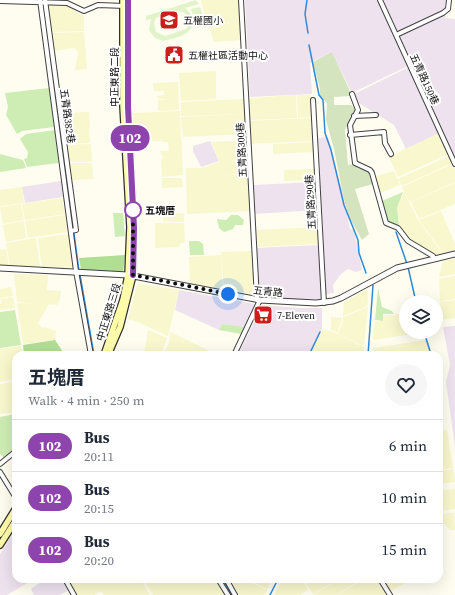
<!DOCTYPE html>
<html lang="en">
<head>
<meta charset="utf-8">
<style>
	body { margin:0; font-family:"Source Serif 4","Noto Sans TC",serif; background:#f6f6f7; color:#1f2937; height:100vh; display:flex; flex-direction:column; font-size:15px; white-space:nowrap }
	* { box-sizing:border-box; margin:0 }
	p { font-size:13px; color:#747a83 }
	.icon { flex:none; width:22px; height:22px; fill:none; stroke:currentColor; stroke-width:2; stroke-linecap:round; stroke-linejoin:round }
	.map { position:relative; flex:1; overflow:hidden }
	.drawer { position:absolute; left:12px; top:351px; width:431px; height:232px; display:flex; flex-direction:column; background:#fff; border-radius:12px; box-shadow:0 4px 16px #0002 }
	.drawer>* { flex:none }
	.badge { padding:0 8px; border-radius:13px; font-size:14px; line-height:26px }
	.tools { position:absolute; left:399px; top:295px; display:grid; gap:8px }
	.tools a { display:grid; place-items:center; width:44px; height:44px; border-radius:50%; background:#fff; box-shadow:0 4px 16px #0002; font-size:20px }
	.you { position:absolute; width:20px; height:20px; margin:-10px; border:3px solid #fff; border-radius:50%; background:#1a73e8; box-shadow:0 0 0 6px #1a73e833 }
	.map>.badge { position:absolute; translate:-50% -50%; box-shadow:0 0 0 2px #fff }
	.round { display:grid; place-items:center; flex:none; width:42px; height:42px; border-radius:21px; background:#f6f6f7 }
	.summary { display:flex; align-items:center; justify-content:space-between; height:68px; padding:0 16px }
	h1 { font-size:19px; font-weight:700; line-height:30px }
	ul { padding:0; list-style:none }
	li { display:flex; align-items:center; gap:12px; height:52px; padding:0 16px; border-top:1px solid #e0e1e3 }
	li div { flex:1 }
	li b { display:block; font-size:15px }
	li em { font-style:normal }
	li .badge { min-width:44px; font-weight:700; text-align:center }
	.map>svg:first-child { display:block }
</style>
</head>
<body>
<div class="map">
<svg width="455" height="595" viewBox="0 0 455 595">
	<rect width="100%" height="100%" fill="#fffdef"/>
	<!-- industrial -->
	<path fill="#ede2ee" d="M245,0H378L408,66L352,93L332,52L310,63L312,94L250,97Z
		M383,0H446L445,18L455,19V157Z
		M409,67L439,133L406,149L394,125L357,102L354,94Z
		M328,137L331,146L337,177H338L339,183L341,184L350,229L354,230L362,270L356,272L348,269L341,274L333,285L334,293L326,294L318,138Z
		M210,141L219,161L201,167L193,151V146Z
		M61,181L63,197L25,203L22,187Z
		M316,182L317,210L254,214L253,185Z
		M319,245L323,299H286L259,296L256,248Z
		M179,290L255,304L245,327L222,324L219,330L175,310Z
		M262,305L299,308H322V329L309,355H238Z
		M455,326V447L446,382L450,365L443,327Z
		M16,529V579H34L7,595H0V554Z
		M45,579H62L69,590L60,595H34L31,589Z"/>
	<!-- farmland -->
	<path fill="#f8f7cd" d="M201,0H239L241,40L214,42L208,23L235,22H208L201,2L221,1L201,2Z
		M48,5H68L79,14L84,15V31L52,32Z
		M84,32L87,69L75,70L78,52L74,48L54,51L52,33Z
		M216,71V99L181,101L179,73Z
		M178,82L179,110L158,111V100L169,99H158L157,96L164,95V91H154L153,83Z
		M296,95L297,118L250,120L249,100L251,98Z
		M297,95H311L312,117L298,118Z
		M244,99L245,114L181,116V102Z
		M180,111L183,175L162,177L161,159L163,158L160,151H169L168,142H162L161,137V141L139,142L138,137L134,138L133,113Z
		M89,112L90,129L64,130L62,113Z
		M245,114L246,134L183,137L181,117Z
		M312,118L313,141L251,144L250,121Z
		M89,129L90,143L66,144L64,131Z
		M439,133L448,154L398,177L389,157Z
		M246,141L248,160L228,162L247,161L248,173L219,175L248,174L250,211L187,214L186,168H201L220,162L211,142Z
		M313,142L314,152L273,154V144Z
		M91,144L92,162H69L66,145Z
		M449,156L452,163L402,186L398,179Z
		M69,163H92L93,179L71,180Z
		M452,164L455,169V182L410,202L405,194L418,220L442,253L436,255L407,237L400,226L397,208L404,192L402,187Z
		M315,169V180L284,181V170Z
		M394,171L400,185L380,193L376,176Z
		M162,178H182L183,187L162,188Z
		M455,183V204L419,219L411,202Z
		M22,187L24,203L0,206V190Z
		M62,198L65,214L25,220L22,204Z
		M21,204L24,220L3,224L0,207Z
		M441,211L455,244V250L443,253L419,220Z
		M184,213V222H163V215Z
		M65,215L67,232L28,238L25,221Z
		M24,221L26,238L6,242L3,225Z
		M155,223H184L185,242L180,244L179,247L155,248Z
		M318,227L319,244L258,247L257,230Z
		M68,234L72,268L42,267L38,238Z
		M36,238L40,267L10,266L6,243Z
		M6,249L9,266L0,265V250Z
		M252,251L255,295L224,289L221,252Z
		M221,255L223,289L190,283L189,257Z
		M455,258V274L439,277L443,261Z
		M14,274L48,275L47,290L61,291L60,299L57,305L17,302Z
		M455,276V299L440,301L439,279Z
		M141,284L179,290L168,336L138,322L128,319L137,285Z
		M11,287L13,296L0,298V289Z
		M367,289L368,306L343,316L344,302Z
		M13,297L15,308L0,310V304L2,302L0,299Z
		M455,300V318L442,320L440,302Z
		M17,303L49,304L38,323L42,328L44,327L56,331L55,340L23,344Z
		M368,307L364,346L338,334L342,325L343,317Z
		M406,311V332L420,333L373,340L375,321H383V315H394Z
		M331,317L342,318L338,333L331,330Z
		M148,330L167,338L161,355H144Z
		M322,330L331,331L364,347V355H317L311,352Z
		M170,332L218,355H163L169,343Z
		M426,340L429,350L424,355H372L373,348Z
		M21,346L22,355H16V379L0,382V349Z
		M16,381V412L0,414V384L6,383L11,396L6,383Z
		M447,430L453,468L439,470V431Z
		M453,469L455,482L439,484V471Z
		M455,489V509L439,511V491Z
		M454,513L455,530H450L439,518V514Z
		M67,579H141L150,595H104L101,591L94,595H76Z
		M143,579H217L227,595H153Z
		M229,579H244L267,590L264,595H239Z
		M255,579H272L267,589L253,582Z
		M282,579H302L308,590L300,595H274Z
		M315,579H338L313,594L306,584Z
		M339,579H362L336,595H313Z
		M364,579H378L387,595H337Z
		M383,579H412L391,591Z"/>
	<!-- green -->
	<path fill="#ceedb5" d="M49,88L54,127L22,131L17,134L6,115L8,107L5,93Z
		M55,130L59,163L27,167L24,159L27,158L28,152L20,139L26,134Z
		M0,154L23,160L26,168L0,172Z
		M403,192L397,208L399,225L388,221L382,201Z
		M113,213H123L125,236L115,237Z
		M231,215H238L244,220L243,225H235L233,229L224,232L219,228L217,219L226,220Z
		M189,241H199L203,244L204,255H190Z
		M378,288L382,307L392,311L394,314H383V321L375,320Z
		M15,310L21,345L0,348V312Z
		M222,324L245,327L241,334L219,330Z
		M16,414V447L4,458L0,454V417Z"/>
	<!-- forest -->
	<path fill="#b0df93" d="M125,255L123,273L81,270L79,258Z
		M55,340L65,355H24L23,345Z"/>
	<!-- cemetery -->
	<path fill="#d4e4be" d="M332,52L350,91V96L334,97V105H351L355,109L345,130L348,165L353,164C366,173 368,165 373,184L355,189L369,234L362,240L349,217L344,199L334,149L326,120L327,103L320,96V89L313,62Z"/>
	<!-- pitch -->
	<path fill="#e1f3c8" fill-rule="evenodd" d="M196,0L199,4L185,8C189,12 193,16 193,22C192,36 174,38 163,41L155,38L149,30L151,19L146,20V16ZM176,11C184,11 189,15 189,23L186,29L165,36L156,32L154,23L156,18Z
		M200,7L206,25L197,28L191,9Z"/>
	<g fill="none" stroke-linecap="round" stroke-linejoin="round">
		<!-- stream -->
		<path stroke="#3089d8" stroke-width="1.5" d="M307,0L305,14L308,33
			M43,4L54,89
			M309,45L319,95L323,100L325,133L331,150L344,205L358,240L359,253L366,273
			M55,93L68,190
			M69,197L79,271
			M396,232L407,264
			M408,267L416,302
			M80,275L94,355
			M424,332L430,351L424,355
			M309,355L320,332
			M368,355L373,285
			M222,579L232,595
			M270,595L278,579"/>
		<!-- minor casing -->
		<g stroke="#414141" stroke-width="6">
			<path id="minor" d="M40,0L76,271L91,355
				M45,0L76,230L71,231
				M241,0L257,299
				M380,0L455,164
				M0,1L67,3L84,11L98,5L125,6
				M396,35L443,13L448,9L449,0
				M352,94L358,110L350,125L355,163L370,170L372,173L386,223L398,228L408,241L433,256L434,259
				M313,100L324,303
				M354,116L376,115
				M350,135L384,132L385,143L391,154
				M234,355L260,300
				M0,464L16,451
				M0,472L16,498
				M65,579L74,595
				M218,579L228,595
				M226,579L235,595
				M380,579L390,595"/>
		</g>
		<!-- tertiary casing -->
		<g stroke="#414141" stroke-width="7">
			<path id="tertiary" d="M0,268L128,275L260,300L316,303L333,301L341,298L397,268L455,254"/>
		</g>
		<!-- secondary casing -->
		<g stroke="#303030" stroke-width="8">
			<path id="secondary" d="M104,355L123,300L128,275L130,227L123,106V0
				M108,355L120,327L133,275L134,228L128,107V0
				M0,534L16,508
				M0,545L16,520"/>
		</g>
		<!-- minor -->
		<use href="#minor" stroke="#fff" stroke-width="4"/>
		<!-- tertiary -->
		<use href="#tertiary" stroke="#fff" stroke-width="5"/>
		<!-- secondary -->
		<use href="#secondary" stroke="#fffcaa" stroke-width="5.5"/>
	</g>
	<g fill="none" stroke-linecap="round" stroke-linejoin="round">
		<!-- line casing -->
		<g stroke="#fff" stroke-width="9">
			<path id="line" d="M128,0V107L134,228L133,275"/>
		</g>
		<!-- line -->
		<use href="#line" stroke="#8e44ad" stroke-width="6"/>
		<!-- walk -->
		<path stroke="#0e0e0e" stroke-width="4" stroke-dasharray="0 7.2" d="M133,210V275L228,294"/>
	</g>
	<!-- icons -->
	<defs>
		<g id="school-square" transform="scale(1)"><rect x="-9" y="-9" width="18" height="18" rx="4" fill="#ca1f1a" stroke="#fff"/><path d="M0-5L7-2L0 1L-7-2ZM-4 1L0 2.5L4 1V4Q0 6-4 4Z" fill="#fff"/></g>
		<g id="civic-square" transform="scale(1)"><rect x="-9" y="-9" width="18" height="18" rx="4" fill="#ca1f1a" stroke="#fff"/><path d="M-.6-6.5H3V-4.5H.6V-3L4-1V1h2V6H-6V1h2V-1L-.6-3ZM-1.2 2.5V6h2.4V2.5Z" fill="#fff"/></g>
		<g id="supermarket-square" transform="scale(1)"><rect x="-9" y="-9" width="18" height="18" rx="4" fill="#ca1f1a" stroke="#fff"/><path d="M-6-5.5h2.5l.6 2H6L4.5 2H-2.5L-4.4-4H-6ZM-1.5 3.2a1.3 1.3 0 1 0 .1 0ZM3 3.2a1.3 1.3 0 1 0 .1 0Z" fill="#fff"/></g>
	</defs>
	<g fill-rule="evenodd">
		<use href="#school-square" x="169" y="20"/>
		<use href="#civic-square" x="174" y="55"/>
		<use href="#supermarket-square" x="263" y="315"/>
	</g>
	<!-- markers -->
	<circle fill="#fff" stroke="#8e44ad" stroke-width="2" cx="133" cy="210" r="8"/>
	<g text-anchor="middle" stroke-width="4" stroke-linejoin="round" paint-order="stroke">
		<!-- poi labels -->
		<g font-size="10" fill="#0e0e0e" stroke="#fff" text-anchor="start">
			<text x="183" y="24">五權國小</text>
			<text x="188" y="59">五權社區活動中心</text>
			<text x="277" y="319">7-Eleven</text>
		</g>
		<!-- street labels -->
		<g font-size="10" fill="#0e0e0e" stroke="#fff">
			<text transform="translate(114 77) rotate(-90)" y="4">中正東路二段</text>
			<text transform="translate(425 79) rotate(65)" y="4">五青路150巷</text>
			<text transform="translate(68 116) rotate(82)" y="4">五青路382巷</text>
			<text transform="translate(241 150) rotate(-93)" y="4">五青路300巷</text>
			<text transform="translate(310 202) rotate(-93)" y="4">五青路290巷</text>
			<text transform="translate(268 291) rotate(6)" y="4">五青路</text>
			<text transform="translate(108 312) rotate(-73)" y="4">中正東路三段</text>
		</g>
		<!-- stop labels -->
		<g font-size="10" font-weight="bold" fill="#0e0e0e" stroke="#fff" text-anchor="start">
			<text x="145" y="214">五塊厝</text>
		</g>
	</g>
</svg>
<div class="tools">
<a><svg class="icon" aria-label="layers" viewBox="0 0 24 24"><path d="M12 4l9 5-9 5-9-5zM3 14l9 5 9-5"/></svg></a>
</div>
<div class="you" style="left:228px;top:294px"></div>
<b class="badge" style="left:130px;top:138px;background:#8e44ad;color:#fff">102</b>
<section class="drawer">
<div class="summary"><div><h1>五塊厝</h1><p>Walk · 4 min · 250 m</p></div><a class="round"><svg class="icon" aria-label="heart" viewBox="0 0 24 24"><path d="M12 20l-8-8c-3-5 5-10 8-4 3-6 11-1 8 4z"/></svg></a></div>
<ul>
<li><span class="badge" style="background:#8e44ad;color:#fff">102</span><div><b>Bus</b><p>20:11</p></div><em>6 min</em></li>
<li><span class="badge" style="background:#8e44ad;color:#fff">102</span><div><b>Bus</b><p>20:15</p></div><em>10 min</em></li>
<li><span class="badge" style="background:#8e44ad;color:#fff">102</span><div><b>Bus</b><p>20:20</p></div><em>15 min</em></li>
</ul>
</section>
</div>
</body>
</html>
